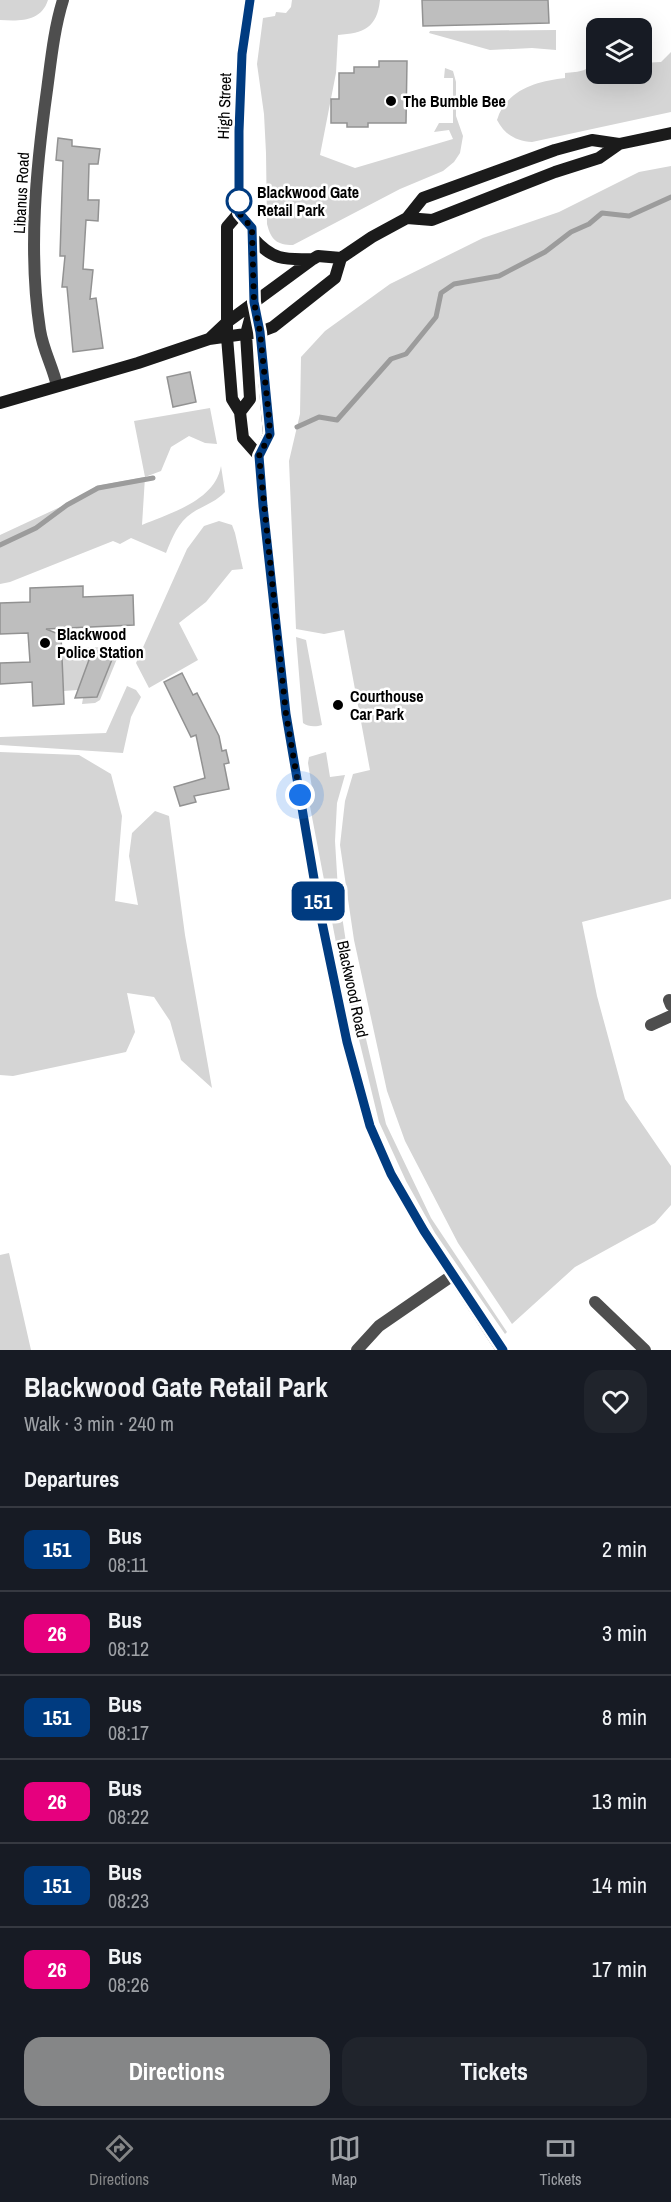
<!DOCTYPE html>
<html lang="en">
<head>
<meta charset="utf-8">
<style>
	body { margin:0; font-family:"Archivo Narrow",sans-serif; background:#20242c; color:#f1f3f6; height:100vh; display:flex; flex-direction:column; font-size:22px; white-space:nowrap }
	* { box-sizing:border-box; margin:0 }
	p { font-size:20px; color:#9ea1a6 }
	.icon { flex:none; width:33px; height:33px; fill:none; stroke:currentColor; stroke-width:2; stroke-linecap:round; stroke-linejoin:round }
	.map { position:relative; height:1350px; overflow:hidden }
	.side { display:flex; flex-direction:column; background:#171b24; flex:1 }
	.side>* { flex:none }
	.badge { padding:0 12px; border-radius:9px; font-size:21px; line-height:39px }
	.controls { position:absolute; left:586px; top:18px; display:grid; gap:12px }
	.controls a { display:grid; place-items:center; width:66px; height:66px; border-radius:12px; background:#171b24; box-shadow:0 6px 24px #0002; font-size:30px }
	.you { position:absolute; width:30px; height:30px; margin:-15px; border:4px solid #fff; border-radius:50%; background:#1a73e8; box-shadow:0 0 0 9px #1a73e833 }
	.map>.badge { position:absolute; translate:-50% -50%; box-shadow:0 0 0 3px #fff }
	h2 { padding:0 24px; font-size:22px; line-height:54px }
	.round { display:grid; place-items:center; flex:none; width:63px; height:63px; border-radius:18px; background:#20242c }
	.summary { display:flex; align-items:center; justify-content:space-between; height:102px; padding:0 24px }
	h1 { font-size:28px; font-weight:700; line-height:45px }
	.cta { display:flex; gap:12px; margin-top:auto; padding:12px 24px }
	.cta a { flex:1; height:69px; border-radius:18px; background:#858687; color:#fff; font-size:24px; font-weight:700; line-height:69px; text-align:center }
	.cta a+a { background:#20242c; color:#f1f3f6 }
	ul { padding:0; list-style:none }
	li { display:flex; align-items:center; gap:18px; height:84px; padding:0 24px; border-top:2px solid #363941 }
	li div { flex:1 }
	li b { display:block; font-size:22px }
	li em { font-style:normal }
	li .badge { min-width:66px; font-weight:700; text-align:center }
	.tabs { display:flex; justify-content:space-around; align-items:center; height:84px; border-top:2px solid #363941; background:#171b24; font-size:16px; color:#9ea1a6 }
	.tabs a { display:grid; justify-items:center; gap:3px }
	.tabs .current { color:#858687 }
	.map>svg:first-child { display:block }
</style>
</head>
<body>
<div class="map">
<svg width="671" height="1350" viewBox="0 0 671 1350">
	<rect width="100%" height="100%" fill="#fff"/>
	<!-- green -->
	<path fill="#d5d5d5" d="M0,0H48C41,22 20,21 0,20Z
		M292,0H380C377,28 364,33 338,35L336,73L320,155L355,168L453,139L449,130L434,132L439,123H453V78H444L445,68L453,71L456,82V116L463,136L460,153L454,162L443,171L400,189L293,245C277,245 271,240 267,224L266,153L264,114L257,64L263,18L275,16L276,12L286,13L291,7Z
		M556,30V50L532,48L490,50L429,33L430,31Z
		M671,52V112L532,142C516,141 505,135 497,120C506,90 537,81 565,78V73C580,72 589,71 597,59V74H642V63L661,62Z
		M671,166V899L582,922L597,996L625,1099L671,1166V1205L655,1223L575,1267L512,1324L458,1243L405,1141L387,1091L354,940L340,845L345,801L353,774L370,770L344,630L324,634L296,629L289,461L300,414L301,357L325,331L390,284L483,238L559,212L639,172Z
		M210,408L217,444L205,443L189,436L171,447L161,471L145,477L142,525C170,513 215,501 221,466L225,492C216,502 204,505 192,513C178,522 172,538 166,553L131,538L120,544L113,541L10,582L0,584V535L86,495L96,486L145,477L134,421Z
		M219,521L232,525L235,533L243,569L232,570L206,602L179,623L198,660L149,688L136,663L187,549L204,526Z
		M296,637L306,640L322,725C316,727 308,727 303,723Z
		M117,647L121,649L100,700L95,703L82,704L83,698L97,697L113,657L93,649L78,690L63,691L62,648Z
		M127,686L136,690L141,697L131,717L123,753L0,745V737L106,733Z
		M0,752L79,755L111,774L122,816L115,901L138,905L129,856L132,833L155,811L169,816L185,935L212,1088L181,1060L170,1021L154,997L127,993L135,1032L126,1052L13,1076L0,1075Z
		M326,752L330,777L345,775L337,803L335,841L338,890L351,975L386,1124L431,1218L507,1332L505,1334L435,1233L406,1181L379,1122L338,953L308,796L313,794L308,763L309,757Z
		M9,1253L31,1350H0V1255Z"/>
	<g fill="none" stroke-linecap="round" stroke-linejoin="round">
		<!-- stream -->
		<path stroke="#9c9c9c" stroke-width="5" d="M297,427L319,417L337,420L391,359L406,354L436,317L441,293L454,284L499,276L545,252L571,232L589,224L602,213L629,216L671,197
			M0,545L36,528L67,505L98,488L153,478"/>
	</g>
	<!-- building -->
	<path fill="#bebebe" stroke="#929292" stroke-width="1.5" d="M422,0H548L549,23L423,26Z
		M379,61H407L406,123H368V127H347V123H331V99H339V73H354V67H379Z
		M58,138L72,140V146L100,149L98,164H89L88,200H99L98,221L86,220L83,269L93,270L90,299L96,298L103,348L73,352L67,287H62L65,256H60L63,161L56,160Z
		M190,372L196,402L173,407L167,377Z
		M83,586V597L133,595L134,625L46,629L61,635L64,704L33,706L32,682L0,684V663L30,662L28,633L0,634V603L30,602V588Z
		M93,649L113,657L97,697L75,698Z
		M182,673L193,695L197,693L219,736L222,751L226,750L229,763L224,764L229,789L194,796L196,802L180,806L174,787L205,778L196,735L191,737L164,682Z"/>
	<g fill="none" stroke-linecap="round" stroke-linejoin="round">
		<!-- minor -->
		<path stroke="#4e4e4e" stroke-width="12" d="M57,386C53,367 43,350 40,330C28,251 36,169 47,90C51,60 54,29 63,0
			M669,1000L671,1005
			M651,1025L671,1016
			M595,1302L645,1350
			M357,1350L379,1326L453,1275"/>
		<!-- secondary -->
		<path stroke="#1b1b1b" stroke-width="12" d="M250,0L242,54L239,131V213L252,228L254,302L260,332L269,434L259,456L263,506L286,714L319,908L347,1042L370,1126L391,1174L424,1231L502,1350
			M239,213L227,227V337L232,399L240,412L243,438L259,456
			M407,218L432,220L555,172L599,158L619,144
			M252,237C272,260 284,260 312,259
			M209,339L226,323L313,259L318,256L341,258L372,237L407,218L423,198L555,150L592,140L619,144L671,133
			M0,403L138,363L209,339L260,332L273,327L335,278L341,258
			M240,412L250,399L246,334L254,304"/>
	</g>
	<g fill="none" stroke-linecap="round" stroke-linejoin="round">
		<!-- line casing -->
		<g stroke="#fff" stroke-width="14">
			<path id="line" d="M250,0L242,54L239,131V213L252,228L254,302L260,332L270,434L259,456L263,506L286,714L319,908L347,1042L370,1126L391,1174L424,1231L503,1350"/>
		</g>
		<!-- line -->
		<use href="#line" stroke="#003b80" stroke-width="9"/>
		<!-- walk -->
		<path stroke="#000" stroke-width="6" stroke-dasharray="0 10.8" d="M239,201V192V213L252,228L254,302L260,332L269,418L270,434L259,456L286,714L300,795"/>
	</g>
	<!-- markers -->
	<g fill="#000" stroke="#fff" stroke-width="2">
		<circle cx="391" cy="101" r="6"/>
		<circle cx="45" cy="643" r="6"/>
		<circle cx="338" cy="705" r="6"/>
	</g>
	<circle fill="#fff" stroke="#003b80" stroke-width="3" cx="239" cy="201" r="12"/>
	<g text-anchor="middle" stroke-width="5" stroke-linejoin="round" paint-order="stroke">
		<!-- poi labels -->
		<g font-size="16" font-weight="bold" fill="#000" stroke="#fff" text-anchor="start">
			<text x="403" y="107">The Bumble Bee</text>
			<text x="57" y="640">Blackwood<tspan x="57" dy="18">Police Station</tspan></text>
			<text x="350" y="702">Courthouse<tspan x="350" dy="18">Car Park</tspan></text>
		</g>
		<!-- street labels -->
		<g font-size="16" fill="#000" stroke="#fff">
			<text transform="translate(224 106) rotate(-88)" y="6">High Street</text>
			<text transform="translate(21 193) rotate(-87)" y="6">Libanus Road</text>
			<text transform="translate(353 989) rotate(78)" y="6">Blackwood Road</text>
		</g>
		<!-- stop labels -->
		<g font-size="16" font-weight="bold" fill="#000" stroke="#fff" text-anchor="start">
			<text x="257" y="198">Blackwood Gate<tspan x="257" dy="18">Retail Park</tspan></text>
		</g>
	</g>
</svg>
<div class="controls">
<a><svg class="icon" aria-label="layers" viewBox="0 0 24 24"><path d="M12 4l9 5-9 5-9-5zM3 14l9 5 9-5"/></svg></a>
</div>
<div class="you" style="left:300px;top:795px"></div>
<b class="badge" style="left:318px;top:901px;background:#003b80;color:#fff">151</b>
</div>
<section class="side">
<div class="summary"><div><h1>Blackwood Gate Retail Park</h1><p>Walk · 3 min · 240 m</p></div><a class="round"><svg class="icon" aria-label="heart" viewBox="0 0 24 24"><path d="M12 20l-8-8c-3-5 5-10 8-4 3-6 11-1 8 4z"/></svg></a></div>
<h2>Departures</h2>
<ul>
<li><span class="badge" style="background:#003b80;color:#fff">151</span><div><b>Bus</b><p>08:11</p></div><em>2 min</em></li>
<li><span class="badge" style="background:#e6007e;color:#fff">26</span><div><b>Bus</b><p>08:12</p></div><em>3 min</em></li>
<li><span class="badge" style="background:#003b80;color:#fff">151</span><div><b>Bus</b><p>08:17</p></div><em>8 min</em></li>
<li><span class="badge" style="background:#e6007e;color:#fff">26</span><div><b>Bus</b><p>08:22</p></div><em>13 min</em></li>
<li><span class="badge" style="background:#003b80;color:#fff">151</span><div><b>Bus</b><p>08:23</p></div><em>14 min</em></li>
<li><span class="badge" style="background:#e6007e;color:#fff">26</span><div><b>Bus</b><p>08:26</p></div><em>17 min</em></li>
</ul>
<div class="cta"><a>Directions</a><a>Tickets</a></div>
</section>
<nav class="tabs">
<a class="current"><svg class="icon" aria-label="directions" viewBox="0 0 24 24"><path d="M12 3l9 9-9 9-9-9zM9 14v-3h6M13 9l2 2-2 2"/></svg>Directions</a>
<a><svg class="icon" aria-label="map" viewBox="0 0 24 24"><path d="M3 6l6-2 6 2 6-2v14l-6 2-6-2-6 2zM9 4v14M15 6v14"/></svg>Map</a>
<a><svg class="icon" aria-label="tickets" viewBox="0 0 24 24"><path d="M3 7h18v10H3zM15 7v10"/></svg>Tickets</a>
</nav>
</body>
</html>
